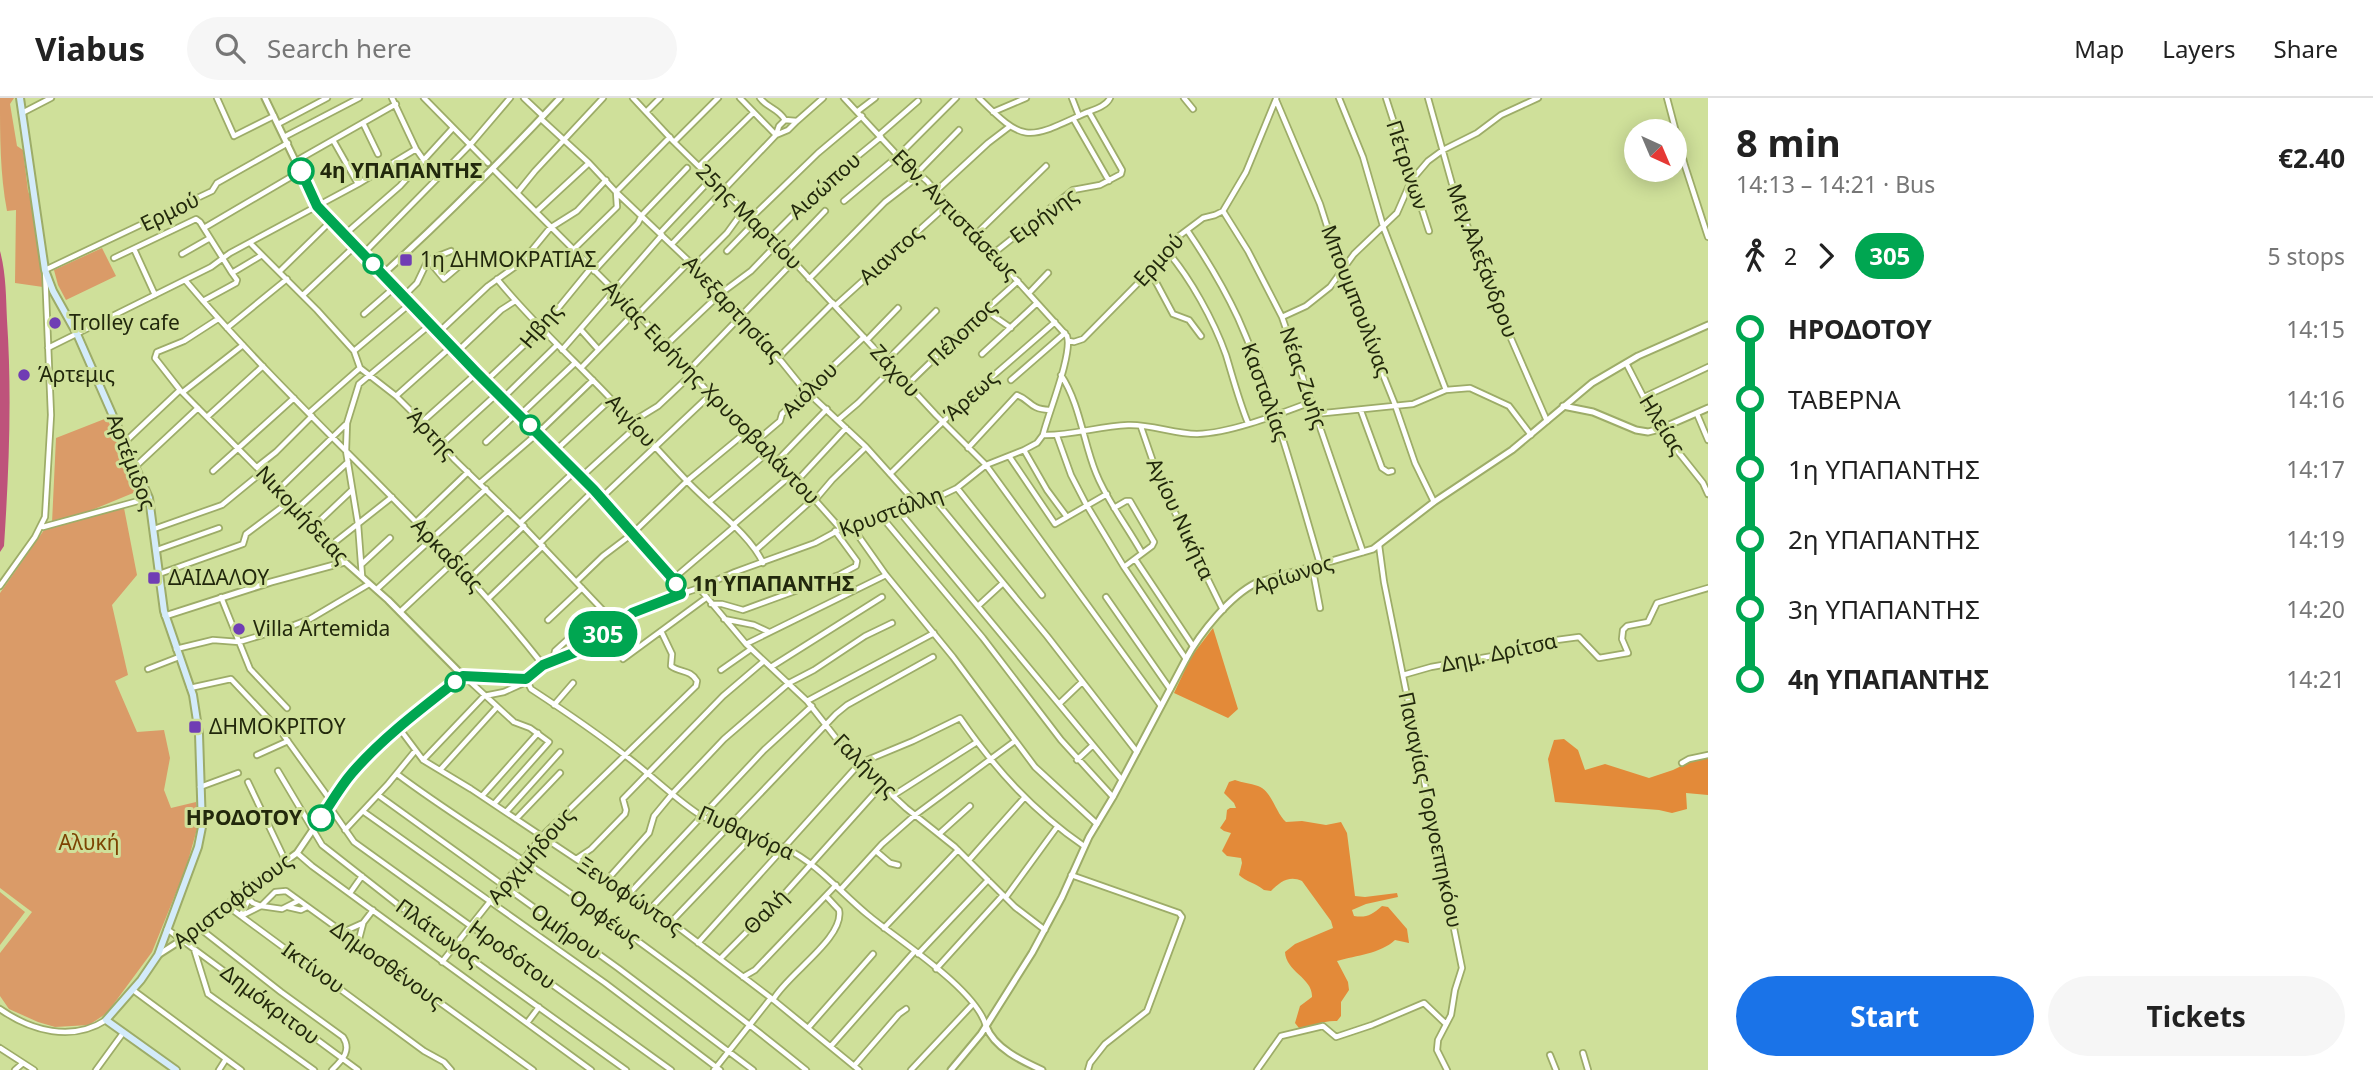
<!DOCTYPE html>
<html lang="en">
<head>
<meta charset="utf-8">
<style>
	body { margin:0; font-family:"Noto Sans",sans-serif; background:#f6f6f6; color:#222; height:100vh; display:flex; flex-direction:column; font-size:26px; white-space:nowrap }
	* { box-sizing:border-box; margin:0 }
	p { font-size:23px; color:#767676 }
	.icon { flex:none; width:38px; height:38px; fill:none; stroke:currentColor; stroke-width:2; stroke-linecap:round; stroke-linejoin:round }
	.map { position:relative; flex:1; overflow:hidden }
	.side { display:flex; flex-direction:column; background:#fff; width:665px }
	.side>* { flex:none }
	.badge { padding:0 14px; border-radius:23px; font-size:24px; line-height:46px }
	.needle { width:46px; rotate:136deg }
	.tools { position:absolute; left:1624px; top:21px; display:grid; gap:14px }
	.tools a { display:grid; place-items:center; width:63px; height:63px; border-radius:50%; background:#fff; box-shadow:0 4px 18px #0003; font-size:35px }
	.map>.badge { position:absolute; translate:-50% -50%; box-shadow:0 0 0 4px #fff }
	.legs { display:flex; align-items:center; gap:10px; height:77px; padding:0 28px; font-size:23px }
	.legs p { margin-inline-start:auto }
	.headline { display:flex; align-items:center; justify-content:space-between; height:119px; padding:0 28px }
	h1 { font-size:38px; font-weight:700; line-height:52px }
	.cta { display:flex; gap:14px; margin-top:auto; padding:14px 28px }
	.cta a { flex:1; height:80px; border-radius:42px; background:#1a73e8; color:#fff; font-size:28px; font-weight:700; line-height:80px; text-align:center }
	.cta a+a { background:#f6f6f6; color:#222 }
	ul { padding:0 28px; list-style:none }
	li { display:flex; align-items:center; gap:24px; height:70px; font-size:26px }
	li i { display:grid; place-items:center; width:10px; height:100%; margin:0 9px; background:currentColor }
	li i::after { content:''; width:18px; height:18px; margin:-9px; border:5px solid; border-radius:50%; background:#fff }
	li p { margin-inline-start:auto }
	li:first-child i { background:linear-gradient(#0000 50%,currentColor 0) }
	li:last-child i { background:linear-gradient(currentColor 50%,#0000 0) }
	header { display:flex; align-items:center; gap:42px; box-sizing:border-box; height:98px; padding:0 35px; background:#fff; border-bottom:2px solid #e0e0e0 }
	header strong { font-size:33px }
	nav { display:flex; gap:38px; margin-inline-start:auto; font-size:24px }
	.search { width:490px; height:63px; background:#f6f6f6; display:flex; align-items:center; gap:18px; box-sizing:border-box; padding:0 24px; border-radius:38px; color:#767676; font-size:26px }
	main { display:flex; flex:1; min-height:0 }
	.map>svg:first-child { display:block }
</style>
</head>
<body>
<header>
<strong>Viabus</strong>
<div class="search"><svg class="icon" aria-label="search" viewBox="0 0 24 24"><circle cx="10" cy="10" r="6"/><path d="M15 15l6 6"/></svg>Search here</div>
<nav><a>Map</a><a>Layers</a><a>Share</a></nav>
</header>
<main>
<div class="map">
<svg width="1708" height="972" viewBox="0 0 1708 972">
	<rect width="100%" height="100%" fill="#cfe09a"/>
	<!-- green -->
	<path fill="#da9b68" d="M0,0H14L10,6L17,48L23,52L28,93L35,113L43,189L15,185L16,112L7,113C0,76 0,38 0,0Z
		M102,150L116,178L66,202L58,187L54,172Z
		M107,320L138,393L92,412L52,425L56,340Z
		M124,410L137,477L112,507L128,577L115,583L137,634L164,632L170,660L164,692L171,710L196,704L199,724L186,770L152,854L107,915L89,927L55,929L38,924L9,911L0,898V855L32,814L0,790V495L44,432Z
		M0,794L25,814L0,847Z"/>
	<!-- forest -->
	<path fill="#e38a39" d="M1213,530L1238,611L1228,620L1174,595L1191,559Z
		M1564,641L1578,652L1585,672L1605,666L1649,680L1673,672L1708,655V697L1686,695L1687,711L1672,715L1659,712L1555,704L1548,661L1554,642Z
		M1235,682C1242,685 1250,685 1258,688C1272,693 1275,714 1286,724L1302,723L1326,727L1341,724L1347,735L1355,798L1365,799L1397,795L1398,799L1366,806L1352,812L1354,818C1366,820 1372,817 1382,808L1388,809L1407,831L1409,845L1395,842C1380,856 1357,857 1337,863L1348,884L1349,892L1341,904V918L1337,923C1323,922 1312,929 1299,930L1295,925L1300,908L1312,899C1313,880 1286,874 1285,854L1295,846L1333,830L1331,823L1302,783C1289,777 1280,784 1271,793L1264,792C1256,785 1246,784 1239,777L1242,765L1241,760L1227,758L1222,753L1231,735L1224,733L1220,730L1226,721L1227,712L1230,710H1236L1234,705L1224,695L1229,684Z"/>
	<!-- water -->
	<path fill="#be537b" d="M0,153C6,175 6,199 7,222C12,298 9,372 4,448L0,454Z"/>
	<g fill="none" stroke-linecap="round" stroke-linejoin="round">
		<!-- minor casing -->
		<g stroke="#9dac68" stroke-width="8">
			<path id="minor" d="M217,0L234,38L274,18
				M392,0L416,51L423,61
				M424,0L488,65
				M524,0L543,18
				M633,0L674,44L771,139L936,317L986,367L1161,608
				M740,0L776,37L788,32L797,23
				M760,0C767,10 778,10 785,22
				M979,0C1024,45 1027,42 1083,16C1092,12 1106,9 1110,0
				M1072,0L1079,18
				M1184,0L1193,11
				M1339,0L1363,59L1383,128L1446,292
				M1386,0L1429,133
				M1428,0L1454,93L1506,229L1547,323
				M1667,0L1685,68L1708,139
				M1276,2L1320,106L1342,175L1394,304L1415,365L1434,404
				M858,13L875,0
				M646,14L660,0
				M993,14L1026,0
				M22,15L51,0
				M541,21L589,65L616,94L694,168L730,210L755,233L761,245L781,263L802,289L866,349L918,407
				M785,22L797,23L823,0
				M1074,22L1109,83
				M363,25L378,56
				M278,26L327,0
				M879,37L918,3
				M284,39L359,0
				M333,42L358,86
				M674,44L718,0
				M296,63L396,6
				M699,68L753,15
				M493,71L638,216L745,335L815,402L840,430
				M918,74L959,32
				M518,94L535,73L603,0
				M935,94L988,45L1009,29
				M844,103L898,58L956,0
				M1223,113L1248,153L1282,219L1363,454
				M536,114L589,65
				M751,120L818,55L862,18
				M204,130L301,73
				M1187,132C1206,160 1224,190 1238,220C1273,299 1296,384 1320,466
				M660,135L711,81
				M344,137L400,88L452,31
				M975,137L1046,68
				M771,139L826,84L881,39
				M250,145L317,212L354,253L360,270L396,298L418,320L455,362L520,425L616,526
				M672,146L776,37L779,28L785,22
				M134,151L155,197
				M573,152L617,109L616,94L670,39
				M1166,152C1190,179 1214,223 1226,257C1233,280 1239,303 1248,325
				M727,153L755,124
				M785,155L825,113
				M994,155L1073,92L1100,87L1121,76L1122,72L1089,14
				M182,156L210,140
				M363,156L470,47L510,0
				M114,160L196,121L200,124L232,175
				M429,163L444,181L464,164
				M694,168L727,135L743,113
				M280,173L331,123
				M594,173L638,125L642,117L687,70
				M1150,173L1173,216L1189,222L1201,238
				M497,181C532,224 573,261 611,301C637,328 661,356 687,383C709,407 750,436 763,465
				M809,181L885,104L920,77
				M185,182C298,316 435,429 543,567
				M1029,195L1048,175
				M303,197L355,148
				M404,198L417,185L428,162L451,153
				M203,203L236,185L237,182L232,175L262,157
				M835,208L947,107
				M985,212L1011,230
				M364,216L395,189
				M638,216L690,163
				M1282,219L1306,208L1330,189L1354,156L1397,115L1411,83L1428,63L1443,52L1477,35L1501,17L1538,0
				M218,221L184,243L157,254L155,260L180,292L290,403L345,464
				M227,230L287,181
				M581,232L598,251
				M439,234L488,188L523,163L550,130L577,113L606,82
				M867,242L898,210
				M1069,243L1074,244L1083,241L1150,173L1179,138L1203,120L1215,117L1223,113L1246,74L1276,1
				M666,247L720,196L751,173L777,146
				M48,250L211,169L230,155L358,86L416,51
				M562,252L662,137
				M354,253L411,205
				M457,254L501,212L515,203
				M982,256L1037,205
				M778,260L833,205
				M886,263L936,213
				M1626,265L1660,331L1703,385L1708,396
				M581,270L636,213
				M689,272L793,164
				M1061,277C1080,306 1083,343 1096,375C1107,403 1127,428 1142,455
				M1011,282L1065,235
				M486,283L541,231L591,170
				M907,287L968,228L1018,183
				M183,294L243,247
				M396,298L452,248
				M1644,299L1708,269
				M503,300L557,247
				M1361,313L1382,370L1388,374L1392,373
				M309,315L360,270
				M1315,316L1413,306L1446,292L1470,290L1509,308L1531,337
				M1697,316L1708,342
				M520,317L575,265
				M207,319L263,268
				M838,322L858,305L893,270
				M422,324L477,275
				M632,324L658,308L692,276
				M1141,329L1160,384L1223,512
				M1043,337C1071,338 1099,328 1128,327C1151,326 1174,336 1197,336C1231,335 1279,316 1311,304
				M1057,338L1071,377L1086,406L1124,469L1186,561
				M125,344L180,292
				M486,344L517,315
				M754,345L780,323L782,316L864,239
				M442,346L498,295
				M968,350L1017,297C1031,302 1029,311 1049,312
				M1024,352L1047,392L1067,419
				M555,353L611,301
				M1009,358L1055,426L1107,396
				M775,365L827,311
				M136,368L198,310
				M257,369L276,354L312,318
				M213,373L294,300
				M890,376L962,305L1055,224
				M581,379L636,329
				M796,384L846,330
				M480,385L538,335L593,282
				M957,390L1042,497
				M278,392L345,327
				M601,400L710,297
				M934,401L1047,538L1137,654
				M815,402L832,382L866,349
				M709,404L766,356
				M1114,410L1126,403H1130L1154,444L1152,448L1124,469
				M297,411L348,364
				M898,412L1059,606L1082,584
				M881,418L983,540L1061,642L1113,699
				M416,424L468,374
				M520,425L575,373
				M850,426L886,477L953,559L1035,669L1097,726
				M733,427L789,379
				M43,429L149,400
				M313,429L352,392
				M154,431L222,407L261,375
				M540,445L594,392
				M1379,447L1384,484L1462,870L1455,892L1451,917L1438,942L1437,952L1447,972
				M330,448L392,399
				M157,452L219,430
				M756,452L813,401
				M1135,461L1193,548
				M362,466L390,440
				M1312,468L1320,510
				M159,476L243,446L246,436L290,403
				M362,478L358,426L346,353L347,325L359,286L431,226
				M470,480L524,428
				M673,481L734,429
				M576,484L603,458L632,436L687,383L745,335
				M0,488L35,439L45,419L51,317L45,172L212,93L217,85L288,45
				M699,490L746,546L807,603L850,658L906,710L955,749L1015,809L1045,832
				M377,491L486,391
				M681,496L699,490L735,474L815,445L850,426L934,401L957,390L986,367L1024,352L1037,345L1043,337C1048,316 1073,255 1067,238L927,83L898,58L844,0
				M221,499L250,571L287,610
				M1106,499L1170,591
				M489,500L543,448
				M711,506H722L743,512L839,477L856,468L857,463L835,433
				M978,508L1003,485
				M400,514L508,413
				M724,521L754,527L769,534
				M548,522L582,490
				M746,546L886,477
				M176,551L213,542L239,544L289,529L310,521L369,486
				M623,561L706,500
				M553,563L555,553L601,511
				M771,569L882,499
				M148,571L179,559
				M721,572L751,551
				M1403,577L1431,569L1532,551L1549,543L1579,539L1599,560L1628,555L1622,541L1623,532L1627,528L1648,524L1657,505L1708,490
				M464,578L514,624L530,630L549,644L494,706
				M526,581L531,591C563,612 596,634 626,658C650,676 672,698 697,715C723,732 757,737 785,750C818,766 840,794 868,817C898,842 976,891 986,928
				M190,590L231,581L282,635L331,703
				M807,603L934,535
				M1059,606L1122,682
				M554,607L573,585
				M399,630L423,662L471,691L675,827L771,900L859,972
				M257,657L288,643
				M423,662L484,598L504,594L526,584
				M1077,662L1093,647
				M1682,665L1689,661L1708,657
				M440,672L497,609
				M278,673L322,747L424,827L626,972
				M397,676C438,707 482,734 524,763C621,829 715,898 806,972
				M248,684L286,764
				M200,689L238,675
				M378,697L618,870L753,972
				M894,697L977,644
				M482,698L538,635
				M329,708L354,744L671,972
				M364,714L605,885L720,972
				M506,714L560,654
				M516,721L560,675
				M345,732L388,686L415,653
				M939,736L970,708
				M876,753L890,765L898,767
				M297,755L312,768L591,972
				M576,761L591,751L625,716L626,712L623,701L723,598L764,563
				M969,762L1024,700
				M1071,777L1179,815L1182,819L1147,913L1105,946L1090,965L1088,972
				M607,782L649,735L654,718L673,695L724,641L789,585L814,572L865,538L892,525
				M841,791L882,746L915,717L1015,643
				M242,795L253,805L261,808L275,794L286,793L533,972
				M350,795L362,778
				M629,796L764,652L812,608
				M1006,799L1057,729
				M226,807L424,953L444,964L451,972
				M288,809L301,812L307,809
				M651,810L836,616L847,607L933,559
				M241,817L249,801
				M241,818L261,808L282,811L298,803
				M671,824L752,739
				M198,829L281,894L343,939C352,953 342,962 332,972
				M884,830L958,752
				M167,831L358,972
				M343,834L363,825L373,812
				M358,845L363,826
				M698,845L860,665L913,643L960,620C995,671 1033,713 1084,748
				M194,851L208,896L314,972
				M918,856L988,782
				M720,861L787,793L882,687
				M442,864L542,738L696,588L697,583C690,571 680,575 671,568L672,556L661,533
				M936,871L1003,797
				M743,879L755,872L836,787
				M133,892L241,972
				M773,902C786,877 845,840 839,812L826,798
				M0,911C31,933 72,944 106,922
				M527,925L539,909
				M808,930L873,856
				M831,948L915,853
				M0,950L34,972
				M1583,955L1588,972
				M1550,957L1556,972
				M854,968L899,916L906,911
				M15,972L23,965
				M96,972L123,935
				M219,972L226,961
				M714,972L771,900
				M911,972L973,906
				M1257,972L1281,938L1323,928L1336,939L1372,927L1424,905L1445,925"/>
		</g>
		<!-- tertiary casing -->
		<g stroke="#9dac68" stroke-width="9">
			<path id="tertiary" d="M383,176C445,120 503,61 560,0
				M1563,308L1593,314L1636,332L1648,334L1660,331L1708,310
				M165,518L271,484L345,464L388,502L463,578
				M158,857L183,841L242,795L297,755L352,674L411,619L463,578L526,581L543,567L576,553L632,515L681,496L673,481L594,392L477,275L317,108L265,0
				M986,928C994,950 1022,963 1042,972
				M951,972L981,936L1032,855L1062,799L1089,739L1113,699L1186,561C1200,535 1230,498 1256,485L1373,451L1434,404L1512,352L1592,285L1638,258L1708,227"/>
		</g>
		<!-- secondary casing -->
		<g stroke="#9dac68" stroke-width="10">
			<path id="secondary" d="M20,0L45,172L53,193L77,236L149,400L164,513L193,597L199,636L202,729L198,749L158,857L141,882L106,922L176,972"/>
		</g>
		<!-- minor -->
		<use href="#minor" stroke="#fff" stroke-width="4.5"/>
		<!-- tertiary -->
		<use href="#tertiary" stroke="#fff" stroke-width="5"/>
		<!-- secondary -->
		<use href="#secondary" stroke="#d3ebfa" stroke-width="6"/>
	</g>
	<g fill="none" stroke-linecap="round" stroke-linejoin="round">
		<!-- line-1 casing -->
		<g stroke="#fff" stroke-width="16">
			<path id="line-1" d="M301,73L317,108L477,275L594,392L673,481L681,496L632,515L576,554L543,567L526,581L463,578C425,608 384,638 352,675C340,689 331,705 321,720"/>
		</g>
		<!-- line-1 -->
		<use href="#line-1" stroke="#00a651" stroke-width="10"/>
	</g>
	<!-- markers -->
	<g fill="#fff" stroke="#00a651" stroke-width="3.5">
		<circle cx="301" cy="73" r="12"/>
		<circle cx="373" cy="166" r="9"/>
		<circle cx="530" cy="327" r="9"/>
		<circle cx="676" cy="486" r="9"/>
		<circle cx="455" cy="584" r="9"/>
		<circle cx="321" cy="720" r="12"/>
	</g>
	<g fill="#703db4" stroke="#cfe09a" stroke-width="2.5">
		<rect x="399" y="155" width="14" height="14" rx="3.5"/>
		<circle cx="55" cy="225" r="7"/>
		<circle cx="24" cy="277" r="7"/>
		<rect x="147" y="473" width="14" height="14" rx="3.5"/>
		<circle cx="239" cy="531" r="7"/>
		<rect x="188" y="622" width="14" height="14" rx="3.5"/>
	</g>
	<g text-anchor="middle" stroke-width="6" stroke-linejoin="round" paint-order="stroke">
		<!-- street labels -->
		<g font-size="21" fill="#22280c" stroke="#cfe09a">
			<text transform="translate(1407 67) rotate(72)" y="7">Πέτρινων</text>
			<text transform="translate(825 88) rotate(-42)" y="7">Αισώπου</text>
			<text transform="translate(170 114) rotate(-26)" y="7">Ερμού</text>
			<text transform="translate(955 117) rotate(46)" y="7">Εθν. Αντιστάσεως</text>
			<text transform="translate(1044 118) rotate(-36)" y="7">Ειρήνης</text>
			<text transform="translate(749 119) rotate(45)" y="7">25ης Μαρτίου</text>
			<text transform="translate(891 157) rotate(-42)" y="7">Αιαντος</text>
			<text transform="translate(1159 162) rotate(-48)" y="7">Ερμού</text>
			<text transform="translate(1482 163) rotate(69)" y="7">Μεγ.Αλεξάνδρου</text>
			<text transform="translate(1356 203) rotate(69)" y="7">Μπουμπουλίνας</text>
			<text transform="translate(733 211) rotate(47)" y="7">Ανεξαρτησίας</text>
			<text transform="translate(541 228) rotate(-49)" y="7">Ηβης</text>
			<text transform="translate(962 235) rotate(-44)" y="7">Πέλοπος</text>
			<text transform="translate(895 273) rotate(48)" y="7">Ζάχου</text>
			<text transform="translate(1303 280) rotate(71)" y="7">Νέας Ζωής</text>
			<text transform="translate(810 292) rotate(-45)" y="7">Αιόλου</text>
			<text transform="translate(1265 294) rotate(70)" y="7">Κασταλίας</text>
			<text transform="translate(711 295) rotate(46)" y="7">Αγίας Ειρήνης Χρυσοβαλάντου</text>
			<text transform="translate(971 298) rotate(-42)" y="7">Άρεως</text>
			<text transform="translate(631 323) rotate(48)" y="7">Αιγίου</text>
			<text transform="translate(1662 327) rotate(58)" y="7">Ηλείας</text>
			<text transform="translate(431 336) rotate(47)" y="7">Άρτης</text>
			<text transform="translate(131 364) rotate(69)" y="7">Αρτέμιδος</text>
			<text transform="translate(891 414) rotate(-20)" y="7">Κρυστάλλη</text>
			<text transform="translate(302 417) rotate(47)" y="7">Νικομήδειας</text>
			<text transform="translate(1180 421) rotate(65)" y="7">Αγίου Νικήτα</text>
			<text transform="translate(447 457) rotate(46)" y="7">Αρκαδίας</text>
			<text transform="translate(1293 477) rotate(-18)" y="7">Αρίωνος</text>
			<text transform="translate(1499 555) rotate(-12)" y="7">Δημ. Δρίτσα</text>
			<text transform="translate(865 668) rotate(45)" y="7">Γαλήνης</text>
			<text transform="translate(1430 712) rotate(78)" y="7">Παναγίας Γοργοεπηκόου</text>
			<text transform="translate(746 735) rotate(24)" y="7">Πυθαγόρα</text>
			<text transform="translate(531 758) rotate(-49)" y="7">Αρχιμήδους</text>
			<text transform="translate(630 798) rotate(34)" y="7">Ξενοφώντος</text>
			<text transform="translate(233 803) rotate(-37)" y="7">Αριστοφάνους</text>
			<text transform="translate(766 814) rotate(-46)" y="7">Θαλή</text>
			<text transform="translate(605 820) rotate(35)" y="7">Ορφέως</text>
			<text transform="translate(566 834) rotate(35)" y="7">Ομήρου</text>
			<text transform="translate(438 835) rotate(36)" y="7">Πλάτωνος</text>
			<text transform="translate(512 857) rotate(36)" y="7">Ηροδότου</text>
			<text transform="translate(387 867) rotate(36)" y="7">Δημοσθένους</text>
			<text transform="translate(313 870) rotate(36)" y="7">Ικτίνου</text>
			<text transform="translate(270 907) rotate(37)" y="7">Δημόκριτου</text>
		</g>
		<!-- stop labels -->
		<g font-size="21" font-weight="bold" fill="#22280c" stroke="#cfe09a" text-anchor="start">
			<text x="320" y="80">4η ΥΠΑΠΑΝΤΗΣ</text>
			<text x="692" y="493">1η ΥΠΑΠΑΝΤΗΣ</text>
			<text x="302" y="727" text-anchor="end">ΗΡΟΔΟΤΟΥ</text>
		</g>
		<!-- poi labels -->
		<g font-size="21" fill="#22280c" stroke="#cfe09a" text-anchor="start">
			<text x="420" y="169">1η ΔΗΜΟΚΡΑΤΙΑΣ</text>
			<text x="69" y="232">Trolley cafe</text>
			<text x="38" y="284">Άρτεμις</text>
			<text x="168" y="487">ΔΑΙΔΑΛΟΥ</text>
			<text x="253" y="538">Villa Artemida</text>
			<text x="209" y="636">ΔΗΜΟΚΡΙΤΟΥ</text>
		</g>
		<!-- park labels -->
		<g font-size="21" fill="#7c4302" stroke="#cfe09a">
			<text x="89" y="752">Αλυκή</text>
		</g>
	</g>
</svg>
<div class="tools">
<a><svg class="needle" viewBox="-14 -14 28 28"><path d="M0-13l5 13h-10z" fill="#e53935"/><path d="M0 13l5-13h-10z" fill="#767676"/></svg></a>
</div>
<b class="badge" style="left:603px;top:536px;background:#00a651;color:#fff">305</b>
</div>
<section class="side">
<div class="headline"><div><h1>8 min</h1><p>14:13 – 14:21 · Bus</p></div><b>€2.40</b></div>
<div class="legs"><svg class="icon" aria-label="walk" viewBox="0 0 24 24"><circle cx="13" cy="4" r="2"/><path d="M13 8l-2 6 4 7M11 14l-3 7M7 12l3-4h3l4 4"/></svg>2<svg class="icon" aria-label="forward" viewBox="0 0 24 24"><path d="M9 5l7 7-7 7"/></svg><b class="badge" style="background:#00a651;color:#fff">305</b><p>5 stops</p></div>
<ul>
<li><i style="color:#00a651"></i><b>ΗΡΟΔΟΤΟΥ</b><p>14:15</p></li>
<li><i style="color:#00a651"></i><span>ΤΑΒΕΡΝΑ</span><p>14:16</p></li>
<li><i style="color:#00a651"></i><span>1η ΥΠΑΠΑΝΤΗΣ</span><p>14:17</p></li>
<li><i style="color:#00a651"></i><span>2η ΥΠΑΠΑΝΤΗΣ</span><p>14:19</p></li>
<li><i style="color:#00a651"></i><span>3η ΥΠΑΠΑΝΤΗΣ</span><p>14:20</p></li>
<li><i style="color:#00a651"></i><b>4η ΥΠΑΠΑΝΤΗΣ</b><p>14:21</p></li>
</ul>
<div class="cta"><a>Start</a><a>Tickets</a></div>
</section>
</main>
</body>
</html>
